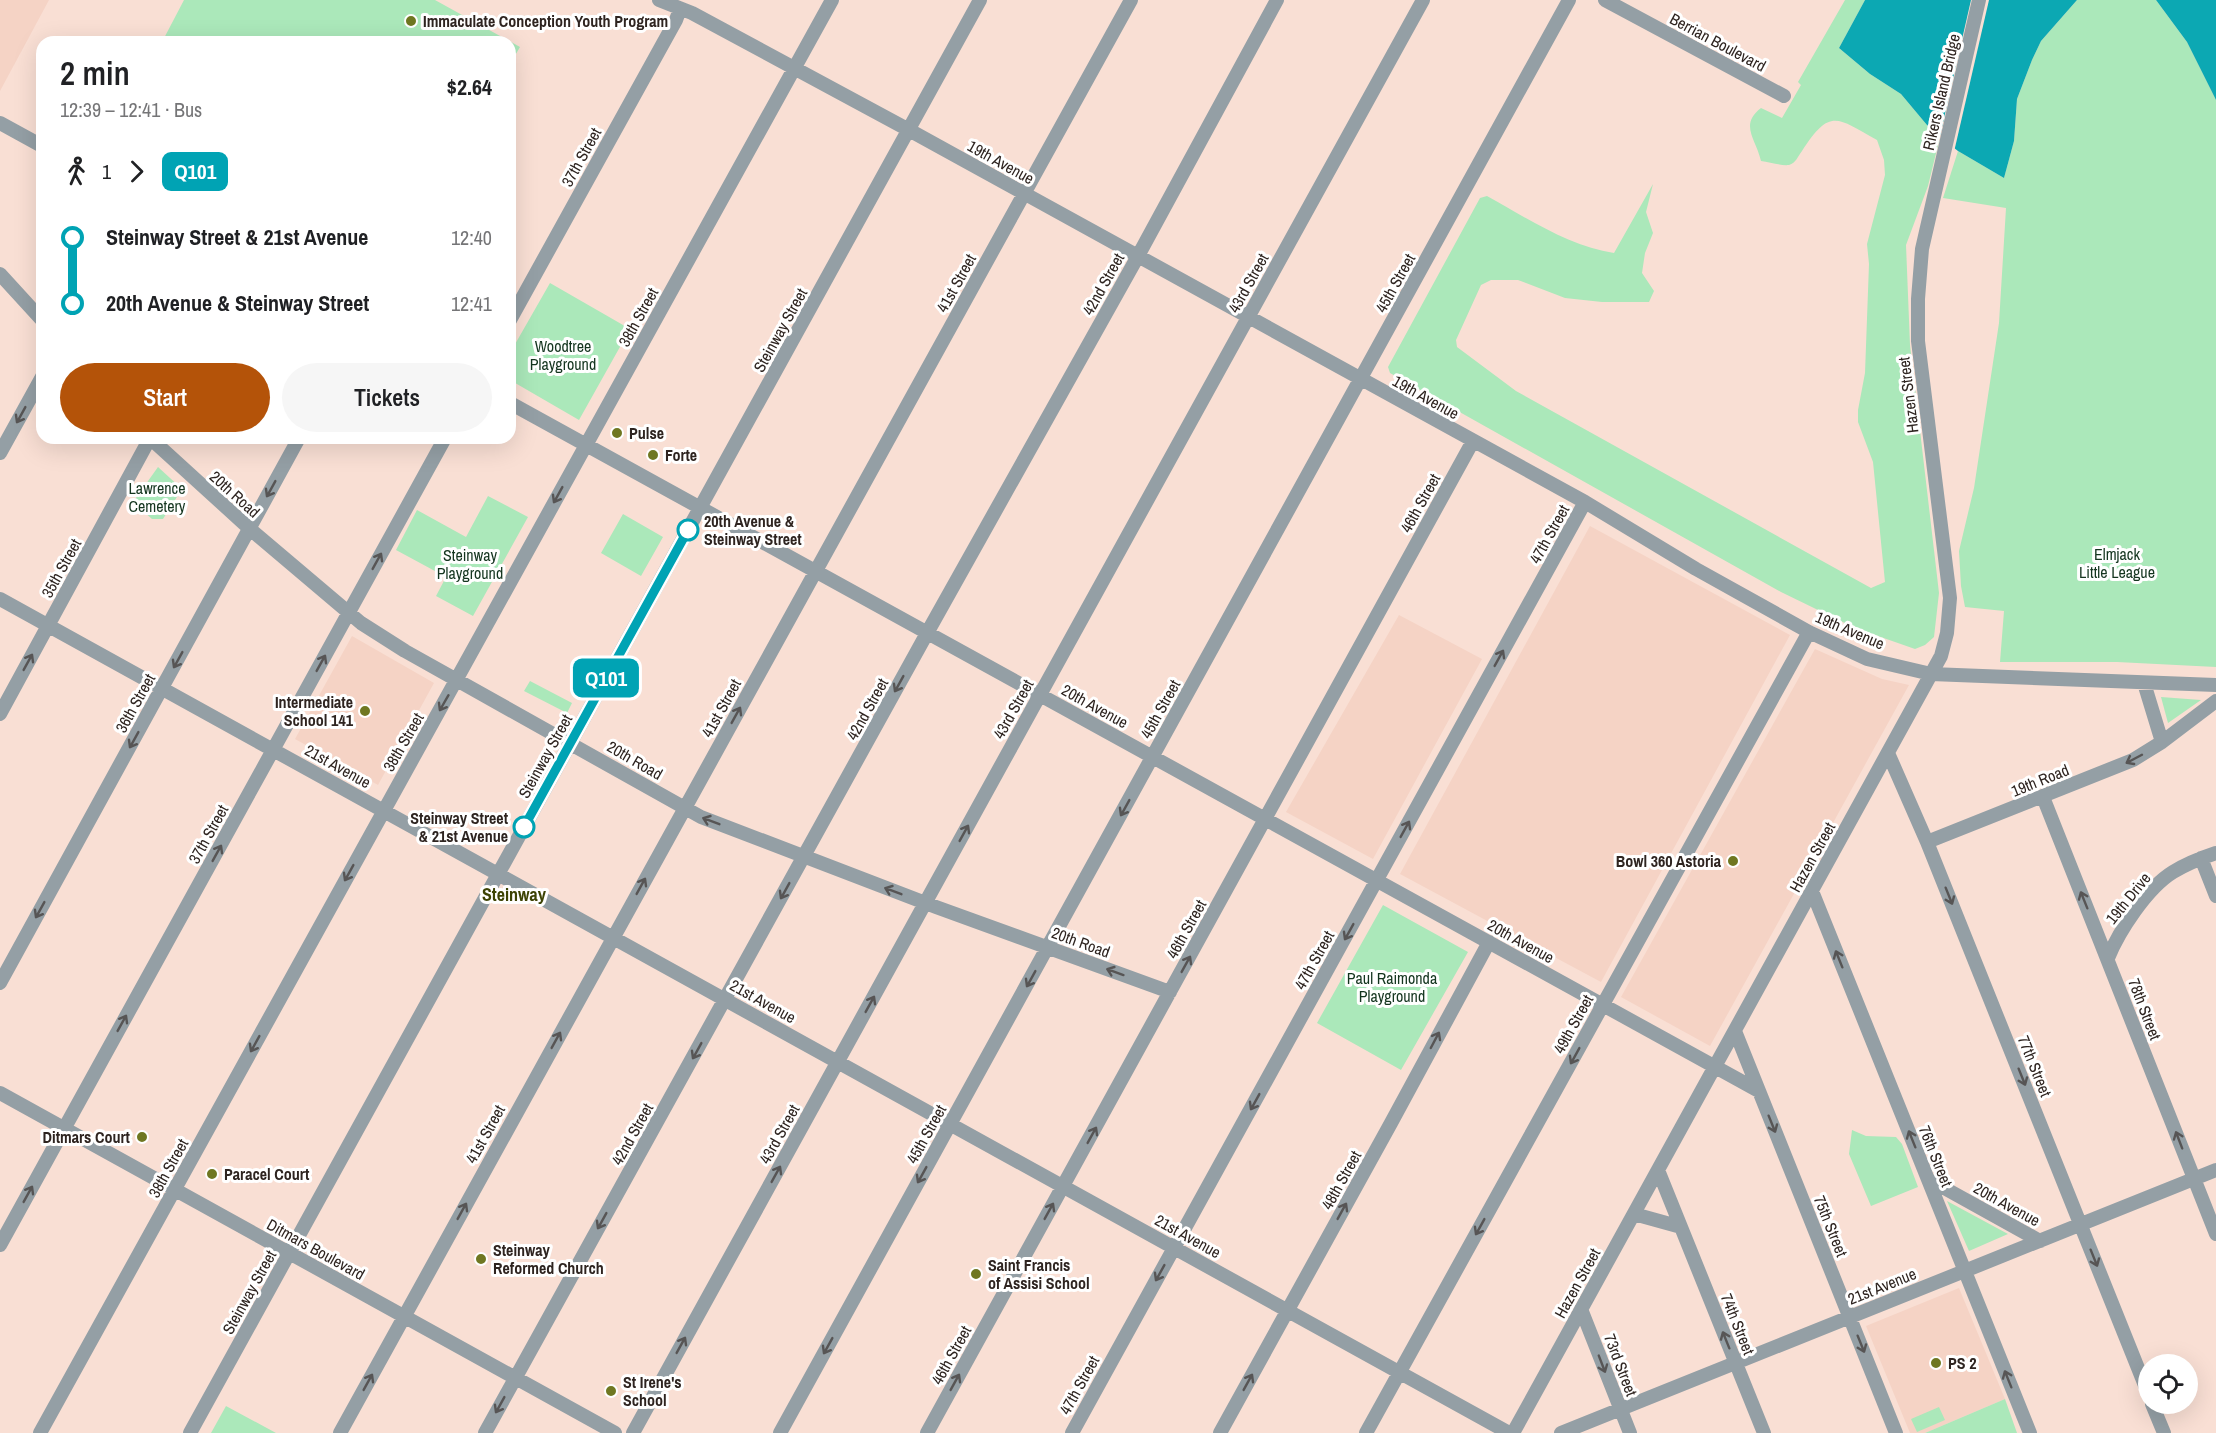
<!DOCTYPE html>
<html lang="en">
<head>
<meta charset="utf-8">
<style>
	body { margin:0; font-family:"Archivo Narrow",sans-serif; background:#f6f6f6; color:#202124; height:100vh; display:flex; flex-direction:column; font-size:22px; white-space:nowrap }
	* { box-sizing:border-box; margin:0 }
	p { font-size:20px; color:#757577 }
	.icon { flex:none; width:33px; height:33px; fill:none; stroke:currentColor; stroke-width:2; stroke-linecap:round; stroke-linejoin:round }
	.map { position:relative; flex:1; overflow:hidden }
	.drawer { position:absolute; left:36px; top:36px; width:480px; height:408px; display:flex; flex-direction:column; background:#fff; border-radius:18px; box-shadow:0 6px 24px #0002 }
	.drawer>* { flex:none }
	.badge { padding:0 12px; border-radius:9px; font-size:21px; line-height:39px }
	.controls { position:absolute; left:2138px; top:1354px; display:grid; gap:12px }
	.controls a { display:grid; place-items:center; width:60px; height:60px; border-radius:50%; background:#fff; box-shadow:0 6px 24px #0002; font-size:30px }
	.map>.badge { position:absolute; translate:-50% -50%; box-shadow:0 0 0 3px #fff }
	.legs { display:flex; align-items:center; gap:9px; height:66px; padding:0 24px; font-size:20px }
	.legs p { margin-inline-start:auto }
	.overview { display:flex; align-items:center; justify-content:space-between; height:102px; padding:0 24px }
	h1 { font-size:33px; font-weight:600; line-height:45px }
	.button { display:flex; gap:12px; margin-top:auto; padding:12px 24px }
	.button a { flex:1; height:69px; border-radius:36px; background:#b45309; color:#fff; font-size:24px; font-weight:600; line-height:69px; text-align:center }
	.button a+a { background:#f6f6f6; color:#202124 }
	ul { padding:0 24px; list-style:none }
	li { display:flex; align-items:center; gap:21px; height:66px; font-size:22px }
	li i { display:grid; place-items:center; width:9px; height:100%; margin:0 8px; background:currentColor }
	li i::after { content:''; width:15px; height:15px; margin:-8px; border:4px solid; border-radius:50%; background:#fff }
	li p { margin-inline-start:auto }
	li:first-child i { background:linear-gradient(#0000 50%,currentColor 0) }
	li:last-child i { background:linear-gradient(currentColor 50%,#0000 0) }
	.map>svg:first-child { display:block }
</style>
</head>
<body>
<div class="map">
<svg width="2216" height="1433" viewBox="0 0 2216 1433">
	<rect width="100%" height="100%" fill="#f9dfd4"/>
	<!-- built -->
	<path fill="#f5d3c5" d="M0,0H49L0,91Z
		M1590,526L1790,635L1601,982L1400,874Z
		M1399,615L1482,659L1373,859L1286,812Z
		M352,636L434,683L378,785L295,739Z
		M1815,649L1882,679L1909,685L1710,1046L1621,997Z
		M1959,1288L2005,1399L1925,1433H1910L1866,1326Z"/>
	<!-- green -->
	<path fill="#abe8ba" d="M184,0H435L520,47L510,64V42H162Z
		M1845,0H1865L1839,48L1870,74L1901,94L1932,131L1940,137L1928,186L1906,245L1910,345L1939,593L1934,637L1925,645L1915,649L1855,628L1781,592L1390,373L1388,367L1480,198L1487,196C1525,217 1570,247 1614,253L1653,184L1646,212L1653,233L1645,253L1642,273L1654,291L1649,302H1602L1565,298L1518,280H1491L1481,285L1456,340L1457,347L1516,391L1871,588L1885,582L1873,462L1858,422V410L1865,373L1869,264L1867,244L1885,175L1884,160L1877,140C1836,117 1830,108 1802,151C1798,156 1796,163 1789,165C1781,166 1770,162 1761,161C1756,139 1739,125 1761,108L1782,118L1801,85L1798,82Z
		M2077,0H2156L2187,42L2216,100V667L2117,662H2000L2004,611L1965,607L1961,586L1959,551L1974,488L1999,323L2006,208L1943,198L1958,151L2004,178L2014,141L2017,99L2032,60L2041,41Z
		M550,283L630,329L579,420L510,380V353Z
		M158,467L182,489L163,519H152L133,502Z
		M488,496L528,517L473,616L436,596L446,577L396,550L417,510L466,537Z
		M623,514L663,537L641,576L601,553Z
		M530,681L572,703L567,713L524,691Z
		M2161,697L2201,700L2168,723Z
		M1383,905L1468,952L1401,1070L1317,1023Z
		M1852,1130L1866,1136L1896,1137L1902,1144L1918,1187L1871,1206L1849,1154Z
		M1947,1201L2008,1234L1969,1251Z
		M2005,1399L2017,1433H1925Z
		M226,1406L276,1433H211Z
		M1939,1407L1945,1420L1917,1432L1911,1419Z"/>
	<!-- water -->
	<path fill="#0ca8b3" d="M1865,0H2077L2041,41L2032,60L2017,99L2014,141L2004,178L1958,151L1932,131L1901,94L1870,74L1839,48Z
		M2156,0H2216V100L2187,42Z"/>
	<!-- pier -->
	<path fill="#f9dfd4" d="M1971,0H1989L1954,152L1939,140Z"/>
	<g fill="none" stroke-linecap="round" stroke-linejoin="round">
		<!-- minor -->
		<path stroke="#949fa5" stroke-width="14" d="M659,0L692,13L909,130L1585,502L1696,569L1809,632L1867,659L1931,674L2216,685
			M1605,0L1784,96
			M0,123L42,146
			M0,274L42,320
			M510,320L676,20L680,9
			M510,403L1759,1091
			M150,438L250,529L361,623L405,651L701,817L936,907L1170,992
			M0,453L42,377
			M0,599L1509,1433
			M2144,683L2162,742
			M0,714L150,438
			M1888,753L1927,842L2148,1393
			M2043,797L2216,1234
			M1927,842L2133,760L2162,742L2216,701
			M2201,858L2216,896
			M1812,891L2030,1433
			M2108,958C2119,931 2147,888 2173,872C2186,864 2201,858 2216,853
			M0,983L299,438
			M1735,1031L1896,1433
			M0,1093L615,1433
			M1658,1170L1764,1433
			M1928,1179L2040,1241
			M1634,1214L1681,1227
			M0,1245L445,438
			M1581,1309L1630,1433
			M2152,1404L2164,1433
			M40,1433L832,0
			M190,1433L980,0
			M340,1433L1131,0
			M485,1433L931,626L1138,256L1277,0
			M633,1433L1423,0
			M780,1433L1569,0
			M927,1433L1473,441
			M1072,1433L1585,502
			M1220,1433L1391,1123L1489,942
			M1366,1433L1809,632
			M1513,1433L1941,656L1947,633L1950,598L1918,341V299L1922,249L1979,0
			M1561,1433L2216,1170"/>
	</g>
	<!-- one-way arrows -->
	<defs><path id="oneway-shaft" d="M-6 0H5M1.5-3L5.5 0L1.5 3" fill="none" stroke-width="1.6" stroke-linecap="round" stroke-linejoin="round" transform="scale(1.5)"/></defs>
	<g stroke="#575555">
		<use href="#oneway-shaft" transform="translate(21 415) rotate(119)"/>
		<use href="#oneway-shaft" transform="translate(271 489) rotate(119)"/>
		<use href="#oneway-shaft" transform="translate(558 495) rotate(119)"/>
		<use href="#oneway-shaft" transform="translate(377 561) rotate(-61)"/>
		<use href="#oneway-shaft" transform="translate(1499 658) rotate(-61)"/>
		<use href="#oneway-shaft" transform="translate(178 660) rotate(119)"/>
		<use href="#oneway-shaft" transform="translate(28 662) rotate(-61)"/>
		<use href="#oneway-shaft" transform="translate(321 663) rotate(-61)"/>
		<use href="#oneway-shaft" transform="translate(899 684) rotate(119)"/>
		<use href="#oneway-shaft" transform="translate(444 703) rotate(120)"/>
		<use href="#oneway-shaft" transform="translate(736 715) rotate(-61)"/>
		<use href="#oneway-shaft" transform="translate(134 740) rotate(119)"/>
		<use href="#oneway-shaft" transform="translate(2134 759) rotate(152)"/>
		<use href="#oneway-shaft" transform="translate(1125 808) rotate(119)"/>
		<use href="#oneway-shaft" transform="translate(711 821) rotate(-159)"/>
		<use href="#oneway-shaft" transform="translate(1405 829) rotate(-61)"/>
		<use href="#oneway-shaft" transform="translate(964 833) rotate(-61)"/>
		<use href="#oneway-shaft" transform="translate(217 853) rotate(-61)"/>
		<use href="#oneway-shaft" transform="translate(349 873) rotate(119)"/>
		<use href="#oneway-shaft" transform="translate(641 886) rotate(-61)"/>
		<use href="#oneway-shaft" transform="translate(785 891) rotate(119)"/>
		<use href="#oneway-shaft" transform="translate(893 891) rotate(-159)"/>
		<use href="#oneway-shaft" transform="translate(1949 896) rotate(68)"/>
		<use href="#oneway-shaft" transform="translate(2084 900) rotate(-112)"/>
		<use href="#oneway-shaft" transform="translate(40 910) rotate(119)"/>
		<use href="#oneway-shaft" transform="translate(1349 932) rotate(119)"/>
		<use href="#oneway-shaft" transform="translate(1839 959) rotate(-112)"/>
		<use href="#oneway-shaft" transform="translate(1186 964) rotate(-61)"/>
		<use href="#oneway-shaft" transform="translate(1115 972) rotate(-160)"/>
		<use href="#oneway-shaft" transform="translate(1031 979) rotate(119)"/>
		<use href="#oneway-shaft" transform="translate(870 1004) rotate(-61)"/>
		<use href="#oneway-shaft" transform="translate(122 1023) rotate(-61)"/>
		<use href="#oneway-shaft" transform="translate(556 1040) rotate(-61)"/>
		<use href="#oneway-shaft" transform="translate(1435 1040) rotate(-62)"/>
		<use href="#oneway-shaft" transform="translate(255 1044) rotate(119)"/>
		<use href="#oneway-shaft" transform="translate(697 1051) rotate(119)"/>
		<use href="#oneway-shaft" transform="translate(1575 1056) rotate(119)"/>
		<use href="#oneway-shaft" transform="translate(2022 1077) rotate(68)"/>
		<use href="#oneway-shaft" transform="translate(1255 1102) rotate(119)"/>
		<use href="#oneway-shaft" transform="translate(1772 1124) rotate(68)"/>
		<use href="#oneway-shaft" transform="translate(1092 1135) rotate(-61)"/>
		<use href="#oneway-shaft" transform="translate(1912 1139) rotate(-112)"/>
		<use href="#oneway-shaft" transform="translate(2179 1140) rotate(-111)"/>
		<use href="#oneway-shaft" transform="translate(776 1174) rotate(-61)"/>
		<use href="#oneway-shaft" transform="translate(922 1175) rotate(119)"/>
		<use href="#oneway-shaft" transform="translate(28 1194) rotate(-61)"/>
		<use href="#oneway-shaft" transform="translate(462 1211) rotate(-61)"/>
		<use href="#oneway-shaft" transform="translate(1049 1211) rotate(-61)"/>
		<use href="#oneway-shaft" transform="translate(1342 1211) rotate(-61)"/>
		<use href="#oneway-shaft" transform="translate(602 1221) rotate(119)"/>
		<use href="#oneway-shaft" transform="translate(1480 1227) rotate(119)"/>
		<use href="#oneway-shaft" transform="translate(2094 1258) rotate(68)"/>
		<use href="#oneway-shaft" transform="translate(1160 1273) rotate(119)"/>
		<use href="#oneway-shaft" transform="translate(1726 1340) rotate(-112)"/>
		<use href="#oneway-shaft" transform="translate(1861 1344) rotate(68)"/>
		<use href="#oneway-shaft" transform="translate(681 1345) rotate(-61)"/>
		<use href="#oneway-shaft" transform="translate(828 1346) rotate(119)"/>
		<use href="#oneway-shaft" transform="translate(1602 1364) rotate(69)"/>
		<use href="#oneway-shaft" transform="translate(2008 1379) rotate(-112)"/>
		<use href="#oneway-shaft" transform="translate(368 1382) rotate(-61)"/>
		<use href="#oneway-shaft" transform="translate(955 1382) rotate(-61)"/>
		<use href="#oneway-shaft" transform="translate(1248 1382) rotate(-61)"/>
		<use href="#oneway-shaft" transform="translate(500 1405) rotate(119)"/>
	</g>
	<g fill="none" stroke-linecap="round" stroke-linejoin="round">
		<!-- line-1 casing -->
		<g stroke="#fff" stroke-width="14">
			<path id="line-1" d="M524,827L688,530"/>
		</g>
		<!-- line-1 -->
		<use href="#line-1" stroke="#00a3b4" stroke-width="9"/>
	</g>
	<!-- markers -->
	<g fill="#6f7721" stroke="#fff" stroke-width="2">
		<circle cx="411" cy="21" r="6"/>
		<circle cx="617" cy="433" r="6"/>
		<circle cx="653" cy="455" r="6"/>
		<circle cx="365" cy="711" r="6"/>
		<circle cx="1733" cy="861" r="6"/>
		<circle cx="142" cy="1137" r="6"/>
		<circle cx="212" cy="1174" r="6"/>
		<circle cx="481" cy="1259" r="6"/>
		<circle cx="976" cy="1274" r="6"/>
		<circle cx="1936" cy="1363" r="6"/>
		<circle cx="611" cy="1391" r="6"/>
	</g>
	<g fill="#fff" stroke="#00a3b4" stroke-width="3">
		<circle cx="688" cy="530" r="10"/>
		<circle cx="524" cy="827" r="10"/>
	</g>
	<g text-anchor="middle" stroke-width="6" stroke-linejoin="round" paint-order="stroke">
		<!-- poi labels -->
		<g font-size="16" font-weight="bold" fill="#2e2420" stroke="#fff" text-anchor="start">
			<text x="423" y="27">Immaculate Conception Youth Program</text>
			<text x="629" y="439">Pulse</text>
			<text x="665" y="461">Forte</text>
			<text x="353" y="708" text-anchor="end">Intermediate<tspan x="353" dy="18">School 141</tspan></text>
			<text x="1721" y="867" text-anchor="end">Bowl 360 Astoria</text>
			<text x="130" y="1143" text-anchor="end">Ditmars Court</text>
			<text x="224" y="1180">Paracel Court</text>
			<text x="493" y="1256">Steinway<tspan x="493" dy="18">Reformed Church</tspan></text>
			<text x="988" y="1271">Saint Francis<tspan x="988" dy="18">of Assisi School</tspan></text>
			<text x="1948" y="1369">PS 2</text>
			<text x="623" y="1388">St Irene's<tspan x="623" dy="18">School</tspan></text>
		</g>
		<!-- street labels -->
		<g font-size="16" fill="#2e2420" stroke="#fff">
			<text transform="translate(1718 42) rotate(28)" y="6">Berrian Boulevard</text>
			<text transform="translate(1941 92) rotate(-77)" y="6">Rikers Island Bridge</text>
			<text transform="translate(581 157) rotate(-61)" y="6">37th Street</text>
			<text transform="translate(1001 162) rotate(29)" y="6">19th Avenue</text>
			<text transform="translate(956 283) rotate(-61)" y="6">41st Street</text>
			<text transform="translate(1248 283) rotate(-61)" y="6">43rd Street</text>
			<text transform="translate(1395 283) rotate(-61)" y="6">45th Street</text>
			<text transform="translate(1103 284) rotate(-61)" y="6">42nd Street</text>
			<text transform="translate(638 317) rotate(-61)" y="6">38th Street</text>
			<text transform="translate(780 330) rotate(-61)" y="6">Steinway Street</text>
			<text transform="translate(1908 395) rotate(-97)" y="6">Hazen Street</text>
			<text transform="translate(1426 397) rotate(29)" y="6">19th Avenue</text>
			<text transform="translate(235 494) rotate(42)" y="6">20th Road</text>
			<text transform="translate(1420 503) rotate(-61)" y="6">46th Street</text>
			<text transform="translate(1549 534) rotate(-61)" y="6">47th Street</text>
			<text transform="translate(61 568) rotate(-61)" y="6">35th Street</text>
			<text transform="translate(1850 630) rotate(23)" y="6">19th Avenue</text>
			<text transform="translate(135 703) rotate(-61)" y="6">36th Street</text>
			<text transform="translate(1095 706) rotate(29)" y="6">20th Avenue</text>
			<text transform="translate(721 708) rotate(-61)" y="6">41st Street</text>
			<text transform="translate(867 709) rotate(-61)" y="6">42nd Street</text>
			<text transform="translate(1013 709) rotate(-61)" y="6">43rd Street</text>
			<text transform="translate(1160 709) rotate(-61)" y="6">45th Street</text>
			<text transform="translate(403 742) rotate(-60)" y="6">38th Street</text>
			<text transform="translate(545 756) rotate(-61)" y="6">Steinway Street</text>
			<text transform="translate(635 760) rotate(30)" y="6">20th Road</text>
			<text transform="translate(338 766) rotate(29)" y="6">21st Avenue</text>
			<text transform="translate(2040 780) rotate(-22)" y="6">19th Road</text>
			<text transform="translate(208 834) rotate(-61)" y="6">37th Street</text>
			<text transform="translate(1812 857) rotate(-61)" y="6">Hazen Street</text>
			<text transform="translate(2128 898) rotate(-51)" y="6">19th Drive</text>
			<text transform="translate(1186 929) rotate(-61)" y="6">46th Street</text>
			<text transform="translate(1521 941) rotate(29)" y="6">20th Avenue</text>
			<text transform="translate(1081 942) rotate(20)" y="6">20th Road</text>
			<text transform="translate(1314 960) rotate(-61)" y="6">47th Street</text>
			<text transform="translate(763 1001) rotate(29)" y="6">21st Avenue</text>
			<text transform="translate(2145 1009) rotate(69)" y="6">78th Street</text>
			<text transform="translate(1573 1024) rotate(-61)" y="6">49th Street</text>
			<text transform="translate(2035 1066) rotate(68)" y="6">77th Street</text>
			<text transform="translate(485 1134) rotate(-61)" y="6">41st Street</text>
			<text transform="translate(632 1134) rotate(-61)" y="6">42nd Street</text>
			<text transform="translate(779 1134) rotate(-61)" y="6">43rd Street</text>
			<text transform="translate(926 1134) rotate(-61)" y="6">45th Street</text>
			<text transform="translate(1936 1156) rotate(68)" y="6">76th Street</text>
			<text transform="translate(168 1168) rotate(-61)" y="6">38th Street</text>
			<text transform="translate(1341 1180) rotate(-61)" y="6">48th Street</text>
			<text transform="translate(2007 1204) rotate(29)" y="6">20th Avenue</text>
			<text transform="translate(1831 1226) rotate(68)" y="6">75th Street</text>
			<text transform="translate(1188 1236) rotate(29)" y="6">21st Avenue</text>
			<text transform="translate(316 1249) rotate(29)" y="6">Ditmars Boulevard</text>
			<text transform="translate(1577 1283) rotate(-61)" y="6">Hazen Street</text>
			<text transform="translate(1882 1286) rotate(-22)" y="6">21st Avenue</text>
			<text transform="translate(249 1292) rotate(-61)" y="6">Steinway Street</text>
			<text transform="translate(1738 1324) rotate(68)" y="6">74th Street</text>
			<text transform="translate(951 1355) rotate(-61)" y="6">46th Street</text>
			<text transform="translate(1621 1365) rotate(69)" y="6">73rd Street</text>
			<text transform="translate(1079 1385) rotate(-61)" y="6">47th Street</text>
		</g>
		<!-- park labels -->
		<g font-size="16" fill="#14351f" stroke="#fff">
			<text x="563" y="352">Woodtree<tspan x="563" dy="18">Playground</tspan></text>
			<text x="157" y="494">Lawrence<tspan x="157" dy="18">Cemetery</tspan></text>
			<text x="2117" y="560">Elmjack<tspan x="2117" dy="18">Little League</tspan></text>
			<text x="470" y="561">Steinway<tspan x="470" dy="18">Playground</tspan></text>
			<text x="1392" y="984">Paul Raimonda<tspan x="1392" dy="18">Playground</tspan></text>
		</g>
		<!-- stop labels -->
		<g font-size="16" font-weight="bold" fill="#2e2420" stroke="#fff" text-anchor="start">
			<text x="704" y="527">20th Avenue &amp;<tspan x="704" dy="18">Steinway Street</tspan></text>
			<text x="508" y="824" text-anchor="end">Steinway Street<tspan x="508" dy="18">&amp; 21st Avenue</tspan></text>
		</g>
		<!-- neighbourhood labels -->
		<g font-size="18" font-weight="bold" fill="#3d4304" stroke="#fff">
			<text x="514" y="901">Steinway</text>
		</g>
	</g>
</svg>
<div class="controls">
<a><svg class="icon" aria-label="locate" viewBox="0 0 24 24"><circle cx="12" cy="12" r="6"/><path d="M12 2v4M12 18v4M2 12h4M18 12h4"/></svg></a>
</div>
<b class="badge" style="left:606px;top:678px;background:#00a3b4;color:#fff">Q101</b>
<section class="drawer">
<div class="overview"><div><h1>2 min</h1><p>12:39 – 12:41 · Bus</p></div><b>$2.64</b></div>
<div class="legs"><svg class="icon" aria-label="walk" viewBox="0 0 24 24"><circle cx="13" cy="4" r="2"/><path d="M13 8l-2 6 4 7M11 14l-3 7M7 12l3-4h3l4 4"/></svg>1<svg class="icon" aria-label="forward" viewBox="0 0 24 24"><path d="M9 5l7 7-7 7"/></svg><b class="badge" style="background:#00a3b4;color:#fff">Q101</b></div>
<ul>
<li><i style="color:#00a3b4"></i><b>Steinway Street &amp; 21st Avenue</b><p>12:40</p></li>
<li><i style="color:#00a3b4"></i><b>20th Avenue &amp; Steinway Street</b><p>12:41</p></li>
</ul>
<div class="button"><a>Start</a><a>Tickets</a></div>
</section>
</div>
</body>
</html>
